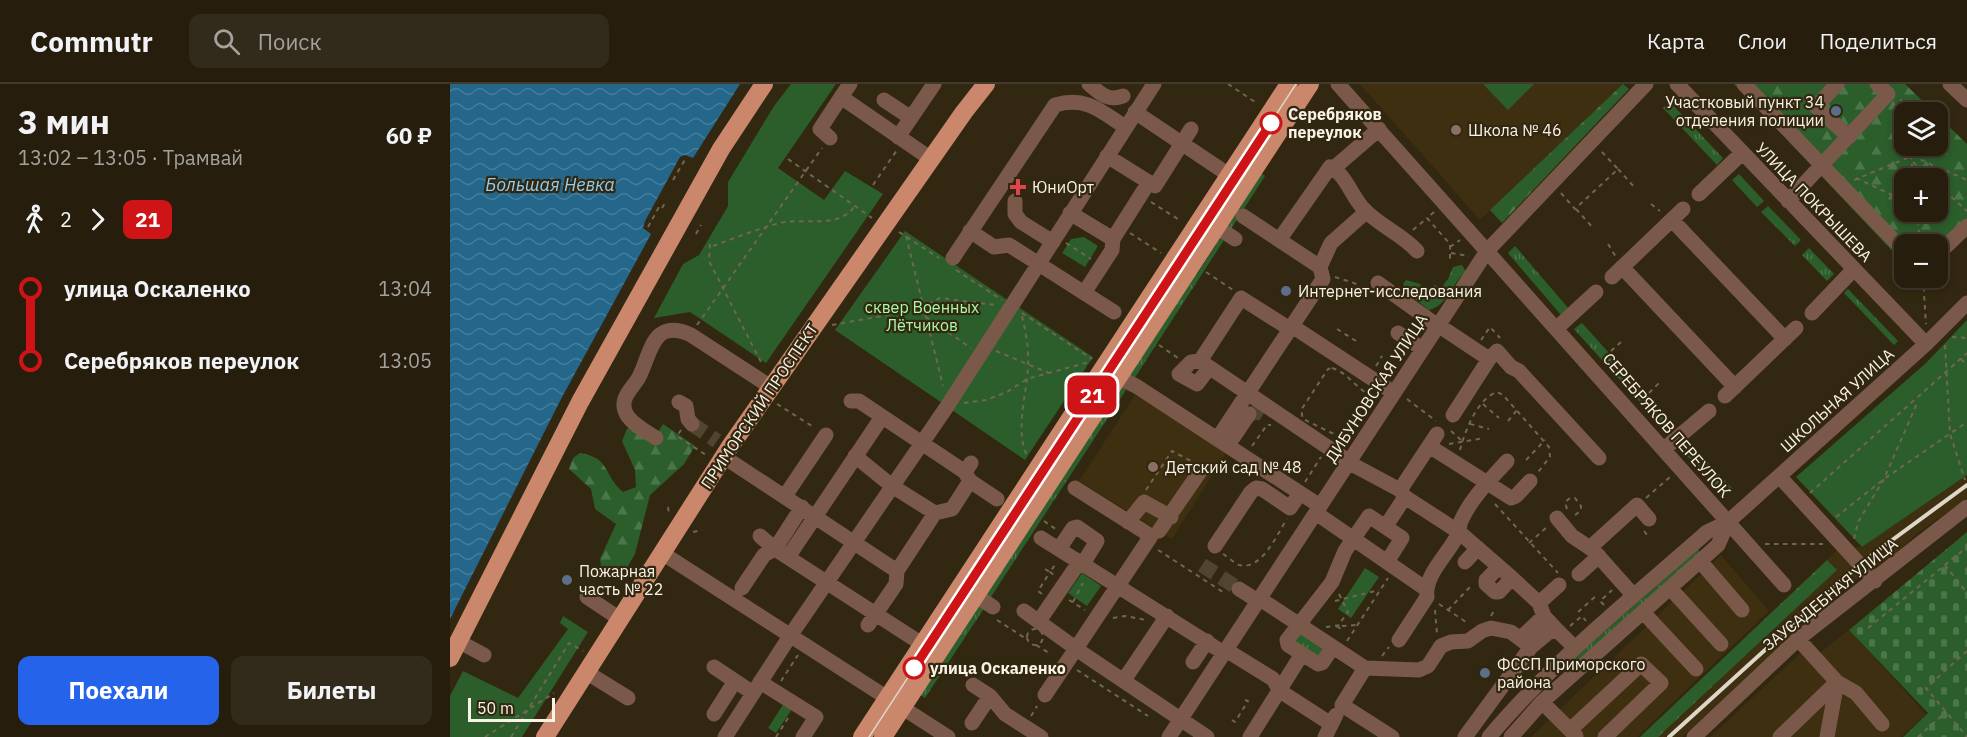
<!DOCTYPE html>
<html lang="ru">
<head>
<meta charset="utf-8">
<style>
	body { margin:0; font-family:"IBM Plex Sans",sans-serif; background:#322a1a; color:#f1f3f6; height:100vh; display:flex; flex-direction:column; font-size:22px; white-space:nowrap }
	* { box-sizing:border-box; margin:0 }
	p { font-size:20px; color:#a4a29d }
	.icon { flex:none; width:33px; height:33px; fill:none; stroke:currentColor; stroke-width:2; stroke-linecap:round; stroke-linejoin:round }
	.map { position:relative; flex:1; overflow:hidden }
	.sheet { display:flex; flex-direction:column; background:#261d0c; width:450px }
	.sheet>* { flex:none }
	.badge { padding:0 12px; border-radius:9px; font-size:21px; line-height:39px }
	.controls { position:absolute; left:1444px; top:18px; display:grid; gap:12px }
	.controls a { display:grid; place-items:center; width:54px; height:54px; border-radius:12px; background:#261d0c; box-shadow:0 3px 9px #0003,0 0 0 2px #423b2d; font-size:30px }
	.scale { position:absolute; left:18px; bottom:15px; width:87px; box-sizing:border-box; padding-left:6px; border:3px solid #faf3e5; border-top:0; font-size:16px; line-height:21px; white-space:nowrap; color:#faf3e5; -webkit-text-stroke:4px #322710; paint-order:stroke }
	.map>.badge { position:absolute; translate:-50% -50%; box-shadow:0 0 0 3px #fff }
	.legs { display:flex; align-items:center; gap:9px; height:66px; padding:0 18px; font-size:20px }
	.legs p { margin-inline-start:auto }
	.overview { display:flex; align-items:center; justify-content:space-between; height:102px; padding:0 18px }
	h1 { font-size:33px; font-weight:700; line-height:45px }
	.button { display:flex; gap:12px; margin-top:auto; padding:12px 18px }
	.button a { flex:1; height:69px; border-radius:12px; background:#2563eb; color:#fff; font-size:24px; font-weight:700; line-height:69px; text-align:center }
	.button a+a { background:#322a1a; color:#f1f3f6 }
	ul { padding:0 18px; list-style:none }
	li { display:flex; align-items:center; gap:21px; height:72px; font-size:22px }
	li i { display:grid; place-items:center; width:9px; height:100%; margin:0 8px; background:currentColor }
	li i::after { content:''; width:15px; height:15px; margin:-8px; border:4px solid; border-radius:50%; background:#261d0c }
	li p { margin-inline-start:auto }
	li:first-child i { background:linear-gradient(#0000 50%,currentColor 0) }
	li:last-child i { background:linear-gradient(currentColor 50%,#0000 0) }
	header { display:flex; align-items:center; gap:36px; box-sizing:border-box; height:84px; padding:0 30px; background:#261d0c; border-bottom:2px solid #423b2d }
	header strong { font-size:28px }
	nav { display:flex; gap:33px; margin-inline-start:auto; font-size:21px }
	.search { width:420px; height:54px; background:#322a1a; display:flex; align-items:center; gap:15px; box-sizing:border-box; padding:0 21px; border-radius:12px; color:#a4a29d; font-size:22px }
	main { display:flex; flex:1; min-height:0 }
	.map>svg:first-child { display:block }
</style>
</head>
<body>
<header>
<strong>Commutr</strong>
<div class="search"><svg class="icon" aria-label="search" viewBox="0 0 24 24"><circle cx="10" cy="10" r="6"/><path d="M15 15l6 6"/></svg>Поиск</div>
<nav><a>Карта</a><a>Слои</a><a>Поделиться</a></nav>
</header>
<main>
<section class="sheet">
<div class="overview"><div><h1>3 мин</h1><p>13:02 – 13:05 · Трамвай</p></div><b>60 ₽</b></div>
<div class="legs"><svg class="icon" aria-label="walk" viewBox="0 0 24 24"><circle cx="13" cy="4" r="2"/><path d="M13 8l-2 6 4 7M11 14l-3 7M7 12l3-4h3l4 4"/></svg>2<svg class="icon" aria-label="forward" viewBox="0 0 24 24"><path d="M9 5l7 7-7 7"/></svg><b class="badge" style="background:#ce1417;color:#fff">21</b></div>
<ul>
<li><i style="color:#ce1417"></i><b>улица Оскаленко</b><p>13:04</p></li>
<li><i style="color:#ce1417"></i><b>Серебряков переулок</b><p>13:05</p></li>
</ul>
<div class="button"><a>Поехали</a><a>Билеты</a></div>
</section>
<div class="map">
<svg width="1517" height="653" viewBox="0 0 1517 653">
	<defs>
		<pattern id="grass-tufts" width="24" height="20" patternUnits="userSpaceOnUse" patternTransform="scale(1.5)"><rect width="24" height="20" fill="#2b5e2b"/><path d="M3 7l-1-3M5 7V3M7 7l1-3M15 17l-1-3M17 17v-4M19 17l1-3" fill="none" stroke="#4b764a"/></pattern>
		<pattern id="forest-firs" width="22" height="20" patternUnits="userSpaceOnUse" patternTransform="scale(1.5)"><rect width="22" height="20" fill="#2b5e2b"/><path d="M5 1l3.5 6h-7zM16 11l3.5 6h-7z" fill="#4b764a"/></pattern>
		<pattern id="cemetery-stones" width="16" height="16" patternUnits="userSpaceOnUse" patternTransform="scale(1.5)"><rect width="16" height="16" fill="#2b5e2b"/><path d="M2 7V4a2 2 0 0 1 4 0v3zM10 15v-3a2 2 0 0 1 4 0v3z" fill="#4b764a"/></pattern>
		<pattern id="water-waves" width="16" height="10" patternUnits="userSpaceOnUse" patternTransform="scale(1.5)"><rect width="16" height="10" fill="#24678a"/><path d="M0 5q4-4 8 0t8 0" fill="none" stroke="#457d9a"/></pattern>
	</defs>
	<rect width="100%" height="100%" fill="#322710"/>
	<!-- built -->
	<path fill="#3f2f11" d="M910,0H1173L1030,136Z
		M685,311L777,368L722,455L629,397Z
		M1517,391V414L1468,449L1432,483L1405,496L1368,527L1232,653H1208L1387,486L1377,476L1389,464L1412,463Z
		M1271,471L1319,527L1187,653H1081Z
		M1399,546L1476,630L1451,653H1260L1352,568L1361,576Z"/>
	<!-- grass -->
	<path fill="url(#grass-tufts)" d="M1220,18L1273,74L1267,81L1213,24Z
		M808,87L815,92L779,148L777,143Z
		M1289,90L1314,117L1307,123L1282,96Z
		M1318,122L1351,156L1345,162L1311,128Z
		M771,153H776L682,298L674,293L742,189L747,190Z
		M1065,162L1119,225L1111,231L1058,169Z
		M1359,164L1384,190L1377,197L1352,171Z
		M1398,205L1448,257L1444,261L1394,209Z
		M1132,239L1223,340L1216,347L1124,245Z
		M669,301L676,306L539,516L535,510Z
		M1237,357L1283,405L1276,410H1272L1230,364Z
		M1248,465L1250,468L1121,583L1118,580Z
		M525,520L535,523L475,614L467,609Z
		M852,549L875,565L870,576L844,561L849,550Z"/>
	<!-- forest -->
	<path fill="url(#forest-firs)" fill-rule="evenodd" d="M1173,0L1179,5L1052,139L1040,126Z
		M1284,0H1455L1484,28H1455V62H1488V32L1517,60V150L1488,180V160H1455V180C1397,120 1342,60 1284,0ZM1455,94H1488V128H1455Z
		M1012,181L1016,188C1001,199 1000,220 979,226L956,208L953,200L956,196L970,200L974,207L985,201L991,204L998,195L1003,183Z
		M213,340L245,362L234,380L200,411L185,470L174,489L166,495L152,487L150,475L166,440L145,425L141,405L119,385L123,374L130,369C161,374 153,391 173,408L186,403L185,386L172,357L177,345L184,342L203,356Z
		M1377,476L1387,486L1208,653H1190Z"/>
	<!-- cemetery -->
	<path fill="url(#cemetery-stones)" d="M1517,448V653H1453L1478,629L1399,546Z"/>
	<!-- park -->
	<path fill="#2b5e2b" d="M341,0H386L328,84L374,116L395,87L433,110L316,279L240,228L204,234L233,180L249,171L278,122V98L324,22Z
		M1033,0H1084L1058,26Z
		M1346,0H1379L1363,17Z
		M455,147L559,217L495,321L385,246Z
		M634,153L648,162L635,183L612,169L621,155Z
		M567,222L643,273L575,376L502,326Z
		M1517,236V391L1412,463L1346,393L1476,279Z
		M915,484L929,493L901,534L888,525Z
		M632,489L651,502L637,522L618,509Z
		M113,532L138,548L72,653H0V612L13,587L68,614L118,545L110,539Z
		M334,619L342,625L326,649L318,644Z"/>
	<!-- water -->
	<path fill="url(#water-waves)" d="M0,0H290L243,74L235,71L230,73L195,137L193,144L201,150L111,315L0,535Z"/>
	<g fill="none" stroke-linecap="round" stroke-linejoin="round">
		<!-- minor-tunnel -->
		<path stroke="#504630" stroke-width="15" stroke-dasharray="15 8" stroke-linecap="butt" d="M799,330L809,328L817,333
			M242,340L267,357
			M752,481L789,505"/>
		<!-- path -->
		<path stroke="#706652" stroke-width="2" stroke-dasharray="4.5 4.5" stroke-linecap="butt" d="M778,0L808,20
			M1451,15L1455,38
			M1443,22L1454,33
			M1459,62L1464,94
			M338,75L422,134
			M1463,78L1481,94
			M1168,85L1186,105
			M1406,94L1455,117
			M223,96L236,74
			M1404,96L1462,72L1517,96
			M1488,98L1498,88
			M423,101L447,66
			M1488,101L1517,127
			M1111,109L1125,125L1168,85L1151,67
			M701,118L731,137
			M1201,120L1210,127
			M212,124L215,119
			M1126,125L1144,145
			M984,128L977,134L1000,160V179
			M1467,128L1470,160
			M198,143L209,123
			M963,146L977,134
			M449,148L489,174
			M680,149L711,169
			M246,150L251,141
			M456,152L493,302
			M616,159L641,175
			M260,160L259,177L313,282
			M1158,160L1166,173
			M263,162C285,154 307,145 330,139C356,133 387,146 405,122
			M1000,163L1010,156
			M1001,169L1019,172
			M506,186L552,216
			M756,188L783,206
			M885,193L904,199L918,208
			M1473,194L1476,240
			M572,229L642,275
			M572,232C576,249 579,265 578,282C577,311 564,346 578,374
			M476,233L521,264
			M247,241L372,64
			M382,241L466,226L490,214L545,221
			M887,245L906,257
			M1502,253L1517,254
			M1031,256L1040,243L1050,254
			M709,261L728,274
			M1495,261L1500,350L1515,396
			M546,267L599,289
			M1161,267L1172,257
			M1511,275L1517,281
			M926,282L932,272
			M882,284C896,288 903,300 915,308C910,328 904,338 888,352L853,335L851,326L878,285Z
			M1199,309L1210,298
			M957,315L986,337
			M514,319L536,316L557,308L577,295L639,278
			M327,320L365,344
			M1033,320L1049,334
			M1058,337L1067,326
			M1020,340L1039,345
			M231,346L227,352L256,371
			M1001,347L1012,357
			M999,360L1029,355L1033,351
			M802,362L817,341H821
			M1010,366C1015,347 1027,315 1047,308L1053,311L1099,363L1100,373L1088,388
			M1076,376L1095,356
			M855,398L871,373
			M696,406L722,367L741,377
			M1360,409L1517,269
			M1196,414L1221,392
			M1045,420L1108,489
			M218,423L219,430
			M1117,425L1115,418L1120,414H1125L1131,422V426L1123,433
			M1386,433L1434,395L1517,338
			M594,437L607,446
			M1194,447L1198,452L1200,450
			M243,448L252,446
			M1404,455L1408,438L1434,395L1468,317
			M1079,459L1097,443
			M1315,460H1373
			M708,466L776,510
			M773,470C778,473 784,479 789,481C812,487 827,450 837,435
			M1495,481L1517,509
			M595,485L600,488L607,478
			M592,510L588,507L600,488L605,492
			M889,510L898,528L890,539
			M619,516L635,526
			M885,517L929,506
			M623,518L633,499
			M989,520L1019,540
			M1154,521L1150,517L1162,506
			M985,526L987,550
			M998,526L1021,502
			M1128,528L1146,512
			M1041,532L1045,525
			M663,534L675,532L696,536
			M547,536L578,556
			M892,542L907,541
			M1120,542L1132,532L1136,537
			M876,543L891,541L890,544L886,542
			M1418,544L1517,463
			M577 553a8 8 0 1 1 16 0a8 8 0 1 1-16 0Z
			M897,557L938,494
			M586,561L599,569
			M1517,567L1476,604L1517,653
			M932,572L939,563
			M501,579L518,589
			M627,586L698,632
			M331,597L348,571
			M581,632L587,622
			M782,636L785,638L798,617L795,616
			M35,653L104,609
			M61,653L119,559L133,567
			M326,653L340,631
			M1468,653L1496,628"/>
		<!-- minor -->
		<path stroke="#7a594b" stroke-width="15" d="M639,0C650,9 658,18 673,12
			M888,0L1334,501
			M1227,0L1476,260
			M1294,0L1455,168
			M1387,0L1366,23L1399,53
			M1500,0L1517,16
			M391,13L400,0
			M434,16L461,34
			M685,28L779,91
			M448,53L484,0
			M380,54L370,45L391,13L481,75
			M657,72L705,102L741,45
			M884,84L929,45
			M1249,110L1292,69
			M565,117V130L571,138L603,158
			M1338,117L1438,10L1427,0
			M620,129L663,155
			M1222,136L1335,255
			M767,143L785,155
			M520,147L544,163L559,161L664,228
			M834,149L880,83C895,89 901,111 912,123C927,141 951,149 967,167
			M1488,170L1517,142
			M503,174L605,21C636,12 651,27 675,43
			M870,183L881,159L916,128
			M1172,183L1285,303
			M1162,193L1233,125
			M928,199L988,242
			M634,209L662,166L663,155L699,98
			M1362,229L1404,185
			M988,241L1039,275L1003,331
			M1107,244L1146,208
			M948,249L973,265
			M1039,275L1047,267L1061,283L1069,287L1149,374
			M750,277L791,214L837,243L845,244L944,309
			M759,284L747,300L729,290L741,278L750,277L907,383L950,406L955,413L1009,448L1062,494L1089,519L1094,532L1108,547
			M668,293L686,302L870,422
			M1275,312L1346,244
			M401,317H409L515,388L521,379
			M229,318L236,322L238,335L242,340
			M206,354C196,347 179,339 175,327C170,313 183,304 189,293C201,270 202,233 241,251L321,303
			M768,354L873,195L870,183L793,132
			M778,361L799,330
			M979,362L1061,414L1066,412L1080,397
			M1214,365L1259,327
			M405,372L442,402L485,429
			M274,373L447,487
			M1329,392L1425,497
			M520,397L547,415
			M950,406L987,350
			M335,412L376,351
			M352,423L325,465L472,560
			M866,429L976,505
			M1107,434L1122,452L1143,466
			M678,438L694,418L721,433
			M936,442L955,413
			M709,447L751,386
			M591,454L774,569
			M765,462L801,408L806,404L812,405L840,424L850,409
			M609,465L623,444L627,443L647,457L634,478
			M212,469L498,653
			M338,473L432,333
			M1250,477L1292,526
			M1015,478L1028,464
			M1049,483L1036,496V500L1045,508H1049L1062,494
			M1129,490L1149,472
			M292,504L314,471L325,465L310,452
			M1220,504L1271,560
			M789,505L808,517
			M525,511L543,523
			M1184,512L1143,466L1144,460L1187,421L1199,435
			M137,513L170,535
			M810,515L915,584
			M1089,519L1109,501
			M574,527L635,571L757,653
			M1193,528L1246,585
			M589,537L630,477
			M418,541L446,500L447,487L485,429L502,425L520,397L515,388
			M1070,555L1094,532
			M949,556L977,513C974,490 999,470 1008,450C1010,446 1009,441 1011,437C1021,414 1041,395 1057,377
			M8,557L34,571
			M883,563L872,579L868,580L838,561L837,556L882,498L895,467L919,432L952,454L937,478
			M776,566L823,595L830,607L881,640
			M743,578L757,557
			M264,583L303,609
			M136,588L178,614
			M674,596L717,532
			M310,598L366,633L353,653
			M523,601L540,612L555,630L591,653
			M595,611L701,452L625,404
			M1092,618L1126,652
			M264,630L285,597
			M522,639L540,612
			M1120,646L1191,580L1211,599L1155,653
			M275,653L340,552L498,321L704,0
			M719,653L1037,167L1196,0
			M800,653L852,570
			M875,653L886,631
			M942,653L892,621L915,584L969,586L978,582L991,562L1001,558L1018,557L1032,547L1041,544L1061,548L1081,563L1099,548L1108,547L1125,564
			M1015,653L1081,563
			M1039,653C1103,577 1182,514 1257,448L1278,438L1476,260L1517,219
			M1061,653L1092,618L1268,461L1278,438
			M1244,653L1348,555L1517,423
			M1330,653L1387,598L1348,555
			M1377,653L1387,598L1406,609L1432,640"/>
		<!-- major -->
		<path stroke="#ca876b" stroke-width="18" d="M0,574L130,318L271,65L314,0
			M95,653L279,364L514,28L536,0
			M412,653L839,0
			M433,653L860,0"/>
		<!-- tram -->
		<path stroke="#ded6c7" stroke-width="1.5" d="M419,653L846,0"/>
		<!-- rail -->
		<path stroke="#ded6c7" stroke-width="4" d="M1219,653L1411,479L1517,401"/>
	</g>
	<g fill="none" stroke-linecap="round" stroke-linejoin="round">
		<!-- line-1 casing -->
		<g stroke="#fff" stroke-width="14">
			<path id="line-1" d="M464,584L821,39"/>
		</g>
		<!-- line-1 -->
		<use href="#line-1" stroke="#ce1417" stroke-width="9"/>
	</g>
	<!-- markers -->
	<g fill="#5c6f8a" stroke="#322710" stroke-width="2">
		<circle cx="1386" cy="27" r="6"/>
		<circle cx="836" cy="207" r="6"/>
		<circle cx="117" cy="496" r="6"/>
		<circle cx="1035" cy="589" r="6"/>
	</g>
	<g fill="#fff" stroke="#ce1417" stroke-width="3">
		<circle cx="821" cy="39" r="10"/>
		<circle cx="464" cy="584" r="10"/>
	</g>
	<g fill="#8d6e63" stroke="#322710" stroke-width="2">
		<circle cx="1006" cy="46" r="6"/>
		<circle cx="703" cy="383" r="6"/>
	</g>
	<path fill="#e0444e" stroke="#322710" stroke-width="2" d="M565 94h6v6h6v6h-6v6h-6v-6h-6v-6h6z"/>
	<g text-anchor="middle" stroke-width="4.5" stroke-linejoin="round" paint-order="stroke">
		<!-- poi labels -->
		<g font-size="16" fill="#faf3e5" stroke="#322710" text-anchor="start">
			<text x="1374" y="24" text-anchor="end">Участковый пункт 34<tspan x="1374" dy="18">отделения полиции</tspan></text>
			<text x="1018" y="52">Школа № 46</text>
			<text x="582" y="109">ЮниОрт</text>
			<text x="848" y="213">Интернет-исследования</text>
			<text x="715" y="389">Детский сад № 48</text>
			<text x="129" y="493">Пожарная<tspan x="129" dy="18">часть № 22</tspan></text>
			<text x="1047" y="586">ФССП Приморского<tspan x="1047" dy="18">района</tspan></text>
		</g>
		<!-- stop labels -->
		<g font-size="16" font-weight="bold" fill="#faf3e5" stroke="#322710" text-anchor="start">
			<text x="838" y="36">Серебряков<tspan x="838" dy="18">переулок</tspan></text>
			<text x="480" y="590">улица Оскаленко</text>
		</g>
		<!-- street labels -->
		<g font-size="16" fill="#faf3e5" stroke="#322710">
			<text transform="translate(1364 118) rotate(46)" y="6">УЛИЦА ПОКРЫШЕВА</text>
			<text transform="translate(926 304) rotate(-57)" y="6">ДИБУНОВСКАЯ УЛИЦА</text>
			<text transform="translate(1387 316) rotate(-42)" y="6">ШКОЛЬНАЯ УЛИЦА</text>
			<text transform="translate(309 322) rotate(-56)" y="6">ПРИМОРСКИЙ ПРОСПЕКТ</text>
			<text transform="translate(1217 341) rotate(49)" y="6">СЕРЕБРЯКОВ ПЕРЕУЛОК</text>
			<text transform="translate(1380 510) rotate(-39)" y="6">ЗАУСАДЕБНАЯ УЛИЦА</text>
		</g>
		<!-- park labels -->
		<g font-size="16" fill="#a8f9a5" stroke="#322710">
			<text x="472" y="229">сквер Военных<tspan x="472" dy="18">Лётчиков</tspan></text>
		</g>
		<!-- water labels -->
		<g font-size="18" font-style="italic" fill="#8fcef3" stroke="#322710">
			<text x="100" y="107">Большая Невка</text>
		</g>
	</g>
</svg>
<div class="controls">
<a><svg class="icon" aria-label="layers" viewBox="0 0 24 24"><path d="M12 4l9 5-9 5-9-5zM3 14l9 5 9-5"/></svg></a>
<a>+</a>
<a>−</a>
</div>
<div class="scale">50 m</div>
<b class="badge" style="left:642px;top:311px;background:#ce1417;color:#fff">21</b>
</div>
</main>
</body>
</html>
